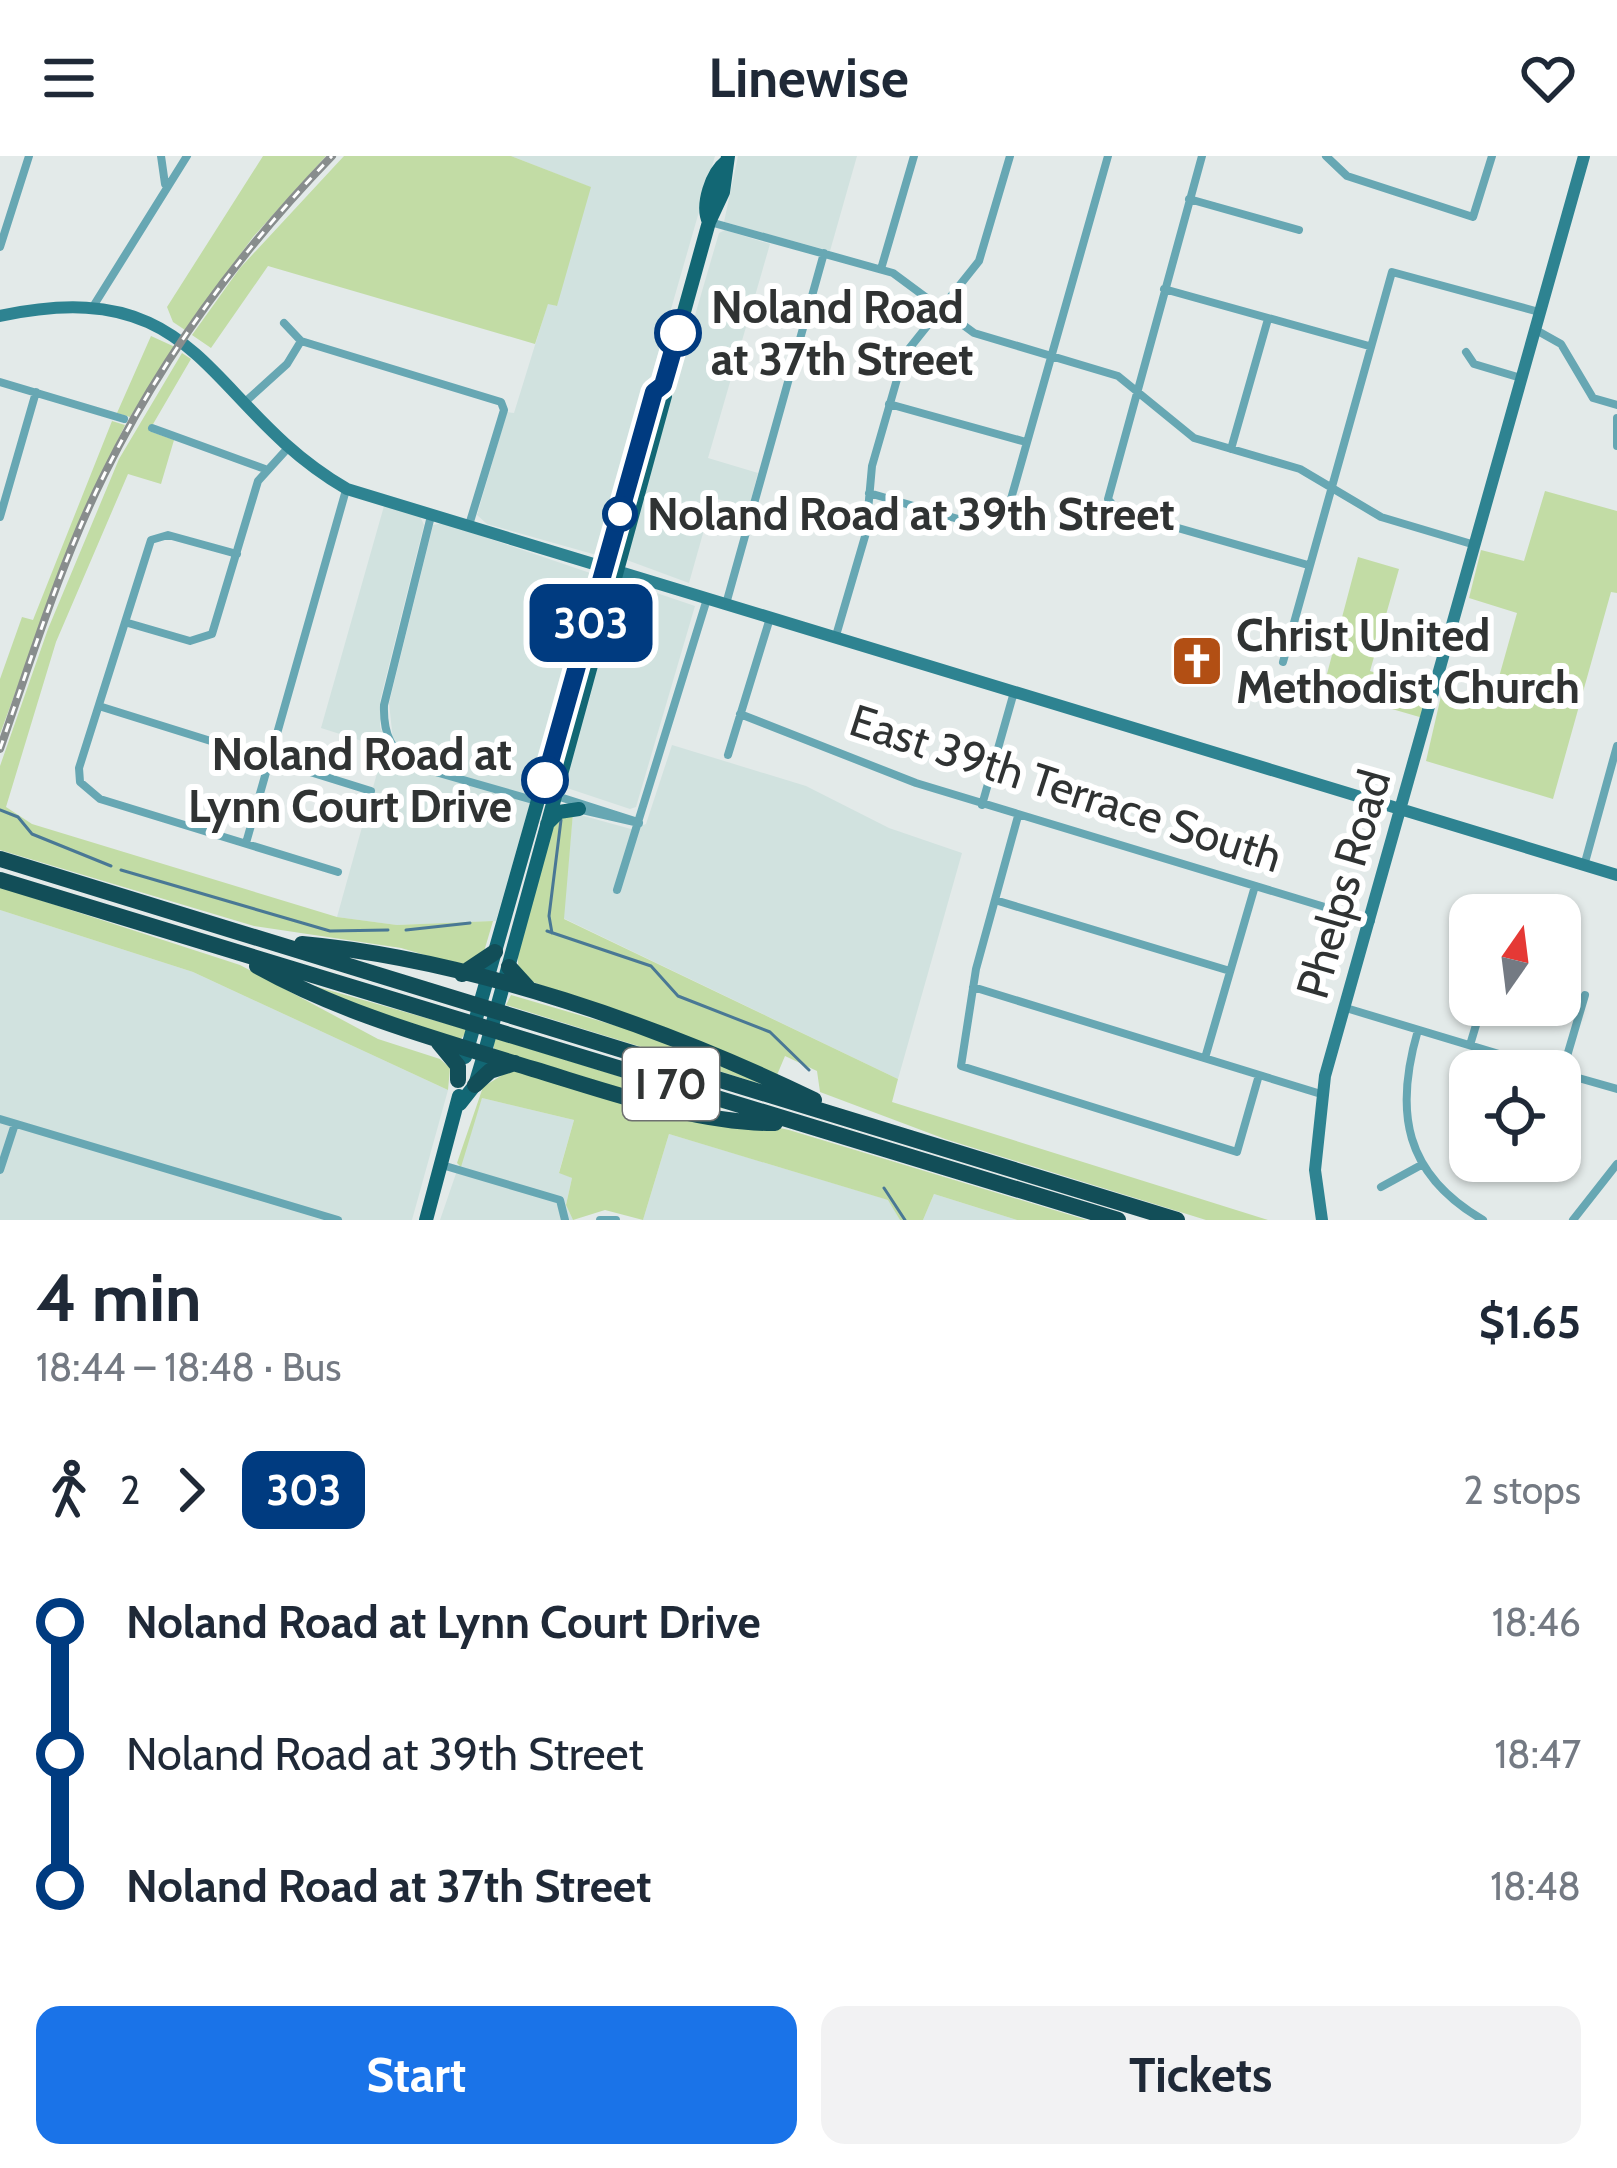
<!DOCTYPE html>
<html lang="en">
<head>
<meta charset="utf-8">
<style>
	body { margin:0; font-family:Cabin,sans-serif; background:#f2f2f3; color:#1f2937; height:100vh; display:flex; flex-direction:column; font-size:45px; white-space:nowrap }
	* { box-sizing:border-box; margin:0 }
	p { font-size:39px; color:#747a83 }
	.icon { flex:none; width:66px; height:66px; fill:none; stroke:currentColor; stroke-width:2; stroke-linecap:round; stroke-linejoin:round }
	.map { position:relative; height:1064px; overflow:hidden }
	.sheet { display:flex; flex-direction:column; background:#fff; flex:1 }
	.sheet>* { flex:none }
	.badge { padding:0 24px; border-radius:18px; font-size:42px; line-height:78px }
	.needle { width:78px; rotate:14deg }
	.tools { position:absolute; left:1449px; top:738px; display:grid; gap:24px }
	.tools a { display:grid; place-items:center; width:132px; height:132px; border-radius:24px; background:#fff; box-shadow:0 3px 9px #0004; font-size:60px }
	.map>.badge { position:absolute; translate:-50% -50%; box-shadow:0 0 0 6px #fff }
	.legs { display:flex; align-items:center; gap:18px; height:132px; padding:0 36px; font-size:39px }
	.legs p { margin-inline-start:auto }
	.head { display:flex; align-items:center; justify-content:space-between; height:204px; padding:0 36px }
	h1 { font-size:66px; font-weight:800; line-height:90px }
	.action { display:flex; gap:24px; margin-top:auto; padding:24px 36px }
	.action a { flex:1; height:138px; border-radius:24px; background:#1a73e8; color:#fff; font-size:48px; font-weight:800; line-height:138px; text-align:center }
	.action a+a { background:#f2f2f3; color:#1f2937 }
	ul { padding:0 36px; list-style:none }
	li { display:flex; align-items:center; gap:42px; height:132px; font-size:45px }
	li i { display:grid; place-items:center; width:18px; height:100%; margin:0 15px; background:currentColor }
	li i::after { content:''; width:30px; height:30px; margin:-15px; border:9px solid; border-radius:50%; background:#fff }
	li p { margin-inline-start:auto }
	li:first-child i { background:linear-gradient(#0000 50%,currentColor 0) }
	li:last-child i { background:linear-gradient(currentColor 50%,#0000 0) }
	header { display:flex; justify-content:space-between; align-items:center; height:156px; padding:0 36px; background:#fff; font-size:54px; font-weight:800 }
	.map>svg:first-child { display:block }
</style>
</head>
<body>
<header><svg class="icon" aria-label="menu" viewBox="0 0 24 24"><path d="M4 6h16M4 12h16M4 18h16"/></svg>Linewise<svg class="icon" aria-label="heart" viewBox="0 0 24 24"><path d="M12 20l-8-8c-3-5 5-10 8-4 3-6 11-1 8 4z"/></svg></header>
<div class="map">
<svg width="1617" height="1064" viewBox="0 0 1617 1064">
	<rect width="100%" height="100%" fill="#e3eae9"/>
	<!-- built -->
	<path fill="#d1e2df" d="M511,0H715L600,400L487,368L477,359L507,256L514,257L548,147L556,150L590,31Z
		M738,0H857L830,95L724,66Z
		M725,74L770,88L708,302L758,317L749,351L713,342L689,427L624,403L719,77Z
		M384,350L420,360L424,369L380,545V571L387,588L393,584L389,547L433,369L443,367L596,419L496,765L397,769L337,761L384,592L321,572Z
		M627,427L695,450L636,651L630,653L561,630L619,428Z
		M672,589L806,630L889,672L962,697L898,923L563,762L573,657L631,673L646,668Z
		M0,754L193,816L448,934L412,1064H0Z
		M482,942L574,964L559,1016L572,1022L566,1049L573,1064H440Z
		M669,978L889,1044L900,1064H643Z
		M934,1038L1017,1064H923Z"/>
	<!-- green -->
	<path fill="#c2dca5" d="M263,0H326L253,81L185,174L173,166L167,151Z
		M344,0H511L591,31L557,150L548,148L535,188L268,110L211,192L192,179L240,112Z
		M151,180L175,191L130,261L117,257Z
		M182,197L191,203L149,275L174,284L161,328L128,318L56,486L6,651L32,668L337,761L397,769L493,765L483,799L463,810L401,792L254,770L0,694V610L48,473L119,303Z
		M112,265L125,269L76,373L0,578V523L22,461L33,464Z
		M1545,335L1617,355V437L1611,436L1553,643L1426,605L1441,540L1490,553L1517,457L1469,442L1481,394L1524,405Z
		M1358,401L1399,413L1370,515L1431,533L1423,562L1323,533Z
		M573,657L564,763L898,923L892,946L1268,1064H1206L945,983L820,936L817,915L785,900L777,919L533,826C530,823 521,815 519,812C511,793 546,680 558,661Z
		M0,731L240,809L378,883L440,903L450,912L448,934L193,816L0,754Z
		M283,821L468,874L460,884L343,849Z
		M511,839L675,887L764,929L506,849Z
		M494,882L726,953L637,939L494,895Z
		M512,913L789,974L1087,1064H1017L934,1038L923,1064H900L888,1044L669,978L643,1064L605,1054L573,1064L566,1049L572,1022L559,1017L574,964L482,942L461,1011L457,1007L483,931Z"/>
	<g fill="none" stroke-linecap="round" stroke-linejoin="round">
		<!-- stream -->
		<path stroke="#497895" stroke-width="3" d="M0,654L18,661L32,678L111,710
			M121,714L330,775L388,774
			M406,774L470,767
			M547,775L651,810L678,840L770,876L809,914
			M552,777L549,760L561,664
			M884,1032L905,1064"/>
		<!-- street -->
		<path stroke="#67a7b3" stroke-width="8" d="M161,0L165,28
			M1202,0L1108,343L1118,355L1308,409
			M1326,0L1347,20L1473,61L1492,0
			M1189,43L1299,74
			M710,66L893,117L974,177L1118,220L1194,282L1300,313L1381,361L1475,389
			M0,91L29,0
			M881,113L914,0
			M1164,133L1369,190
			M94,149L187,0
			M284,167L301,185L501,246L504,254L469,369
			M1536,174L1561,188L1593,242L1617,249
			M1466,196L1474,208L1521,222
			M0,226L124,263
			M245,246L287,208L301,185
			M889,248L1026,286
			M1617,262V290
			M152,272L265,313
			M1231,293L1268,163
			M869,337L982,370L994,369L1007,357L1108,0
			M431,360L384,549C383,578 391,597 418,611L540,646
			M0,361L36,236
			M237,398L168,379L151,384L79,612L80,626L100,643L338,716
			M726,448L824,97
			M128,467L190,485L212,478L258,325L287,293
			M835,483L866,377L872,310L904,199L979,105L1010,0
			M1283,506L1392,116L1539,156
			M102,551L371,635
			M740,558L916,627L1371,765
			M728,599L770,462
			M541,635L638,666
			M982,649L1014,536
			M578,653L639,667
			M1018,660L976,813L961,910L1237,996L1259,919
			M246,687L346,334
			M1584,710L1617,590
			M617,734L707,443
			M995,744L1230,815
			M973,831L1321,938
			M1346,852L1555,915
			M1418,874C1394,956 1404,1018 1483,1064
			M1470,889L1482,849
			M1205,902L1255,730
			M1561,917L1617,933
			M1562,917L1585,839
			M0,963L338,1064
			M442,1009L560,1044L565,1064
			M0,1014L15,968
			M1381,1031L1423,1008
			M600,1064H616
			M1573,1064L1617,1008"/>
		<!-- secondary -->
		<path stroke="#2e8391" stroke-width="12" d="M0,160C205,116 204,250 347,333L1617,719
			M1322,1064L1315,1014L1325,920L1584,0"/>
		<!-- primary -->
		<path stroke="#126774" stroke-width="14" d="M709,66C701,49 712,17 726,6
			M547,668L559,656L579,653
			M465,901L654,236L663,229
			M460,948L475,929L484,899L665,240V224L709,66L723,36L728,0
			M426,1064L459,940"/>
		<!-- highway -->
		<path stroke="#124e58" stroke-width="16" d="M0,703L1177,1064
			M0,724L1118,1064
			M302,788C469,803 664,871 814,944
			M257,810C345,859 437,883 533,913C606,935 698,968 775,967
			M509,811L529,833
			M462,818L495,796
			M439,887L458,910V924
			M475,929L490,915L515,907"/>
		<!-- rail casing -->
		<g stroke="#888d8d" stroke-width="8">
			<path id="rail" d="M0,593C32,501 61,406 104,319C162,201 241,94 332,0"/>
		</g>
		<!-- rail -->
		<use href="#rail" stroke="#fff" stroke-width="3" stroke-dasharray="9" stroke-linecap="butt"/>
	</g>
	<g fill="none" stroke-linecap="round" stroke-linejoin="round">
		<!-- line-1 casing -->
		<g stroke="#fff" stroke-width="27">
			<path id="line-1" d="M545,624L654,236L663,229L678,177"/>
		</g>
		<!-- line-1 -->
		<use href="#line-1" stroke="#003b80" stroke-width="18"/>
	</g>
	<!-- icons -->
	<defs>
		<g id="church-square" transform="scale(2.7)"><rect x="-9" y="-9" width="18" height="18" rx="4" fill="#b24f14" stroke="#fff"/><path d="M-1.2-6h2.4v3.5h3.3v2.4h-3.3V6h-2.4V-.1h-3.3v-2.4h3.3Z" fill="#fff"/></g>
	</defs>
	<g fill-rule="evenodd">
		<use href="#church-square" x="1197" y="505"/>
	</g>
	<!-- markers -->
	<g fill="#fff" stroke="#003b80" stroke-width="6">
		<circle cx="678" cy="177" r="21"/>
		<circle cx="620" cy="358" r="15"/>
		<circle cx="545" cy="624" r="21"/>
	</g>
	<g text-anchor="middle" stroke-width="12" stroke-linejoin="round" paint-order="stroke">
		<!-- shield labels -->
		<rect fill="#fff" stroke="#6e7070" stroke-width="3" x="623" y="892" width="96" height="72" rx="9"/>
		<g font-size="42" font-weight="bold" fill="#303333">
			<text x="671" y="943">I 70</text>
		</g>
		<!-- stop labels -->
		<g font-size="45" font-weight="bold" fill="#303333" stroke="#fff" text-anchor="start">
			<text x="711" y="167">Noland Road<tspan x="711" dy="52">at 37th Street</tspan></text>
			<text x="647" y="374">Noland Road at 39th Street</text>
			<text x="512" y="614" text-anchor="end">Noland Road at<tspan x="512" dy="52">Lynn Court Drive</tspan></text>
		</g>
		<!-- poi labels -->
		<g font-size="45" font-weight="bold" fill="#303333" stroke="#fff" text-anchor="start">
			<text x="1236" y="495">Christ United<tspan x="1236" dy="52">Methodist Church</tspan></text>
		</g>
		<!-- street labels -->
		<g font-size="45" fill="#303333" stroke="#fff">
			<text transform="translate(1066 632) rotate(18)" y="16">East 39th Terrace South</text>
			<text transform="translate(1343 728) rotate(-74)" y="16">Phelps Road</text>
		</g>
	</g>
</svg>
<div class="tools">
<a><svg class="needle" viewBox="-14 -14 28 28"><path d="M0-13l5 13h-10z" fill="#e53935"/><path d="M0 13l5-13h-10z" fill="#747a83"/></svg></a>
<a><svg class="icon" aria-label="locate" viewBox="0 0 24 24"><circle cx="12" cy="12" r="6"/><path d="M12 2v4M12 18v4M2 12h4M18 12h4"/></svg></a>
</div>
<b class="badge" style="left:591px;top:467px;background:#003b80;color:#fff">303</b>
</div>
<section class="sheet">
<div class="head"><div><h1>4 min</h1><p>18:44 – 18:48 · Bus</p></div><b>$1.65</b></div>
<div class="legs"><svg class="icon" aria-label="walk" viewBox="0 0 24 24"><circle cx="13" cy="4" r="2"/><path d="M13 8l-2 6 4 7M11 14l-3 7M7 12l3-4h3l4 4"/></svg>2<svg class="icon" aria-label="forward" viewBox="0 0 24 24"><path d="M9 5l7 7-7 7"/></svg><b class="badge" style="background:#003b80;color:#fff">303</b><p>2 stops</p></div>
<ul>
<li><i style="color:#003b80"></i><b>Noland Road at Lynn Court Drive</b><p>18:46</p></li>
<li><i style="color:#003b80"></i><span>Noland Road at 39th Street</span><p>18:47</p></li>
<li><i style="color:#003b80"></i><b>Noland Road at 37th Street</b><p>18:48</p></li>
</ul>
<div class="action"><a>Start</a><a>Tickets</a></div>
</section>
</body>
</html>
